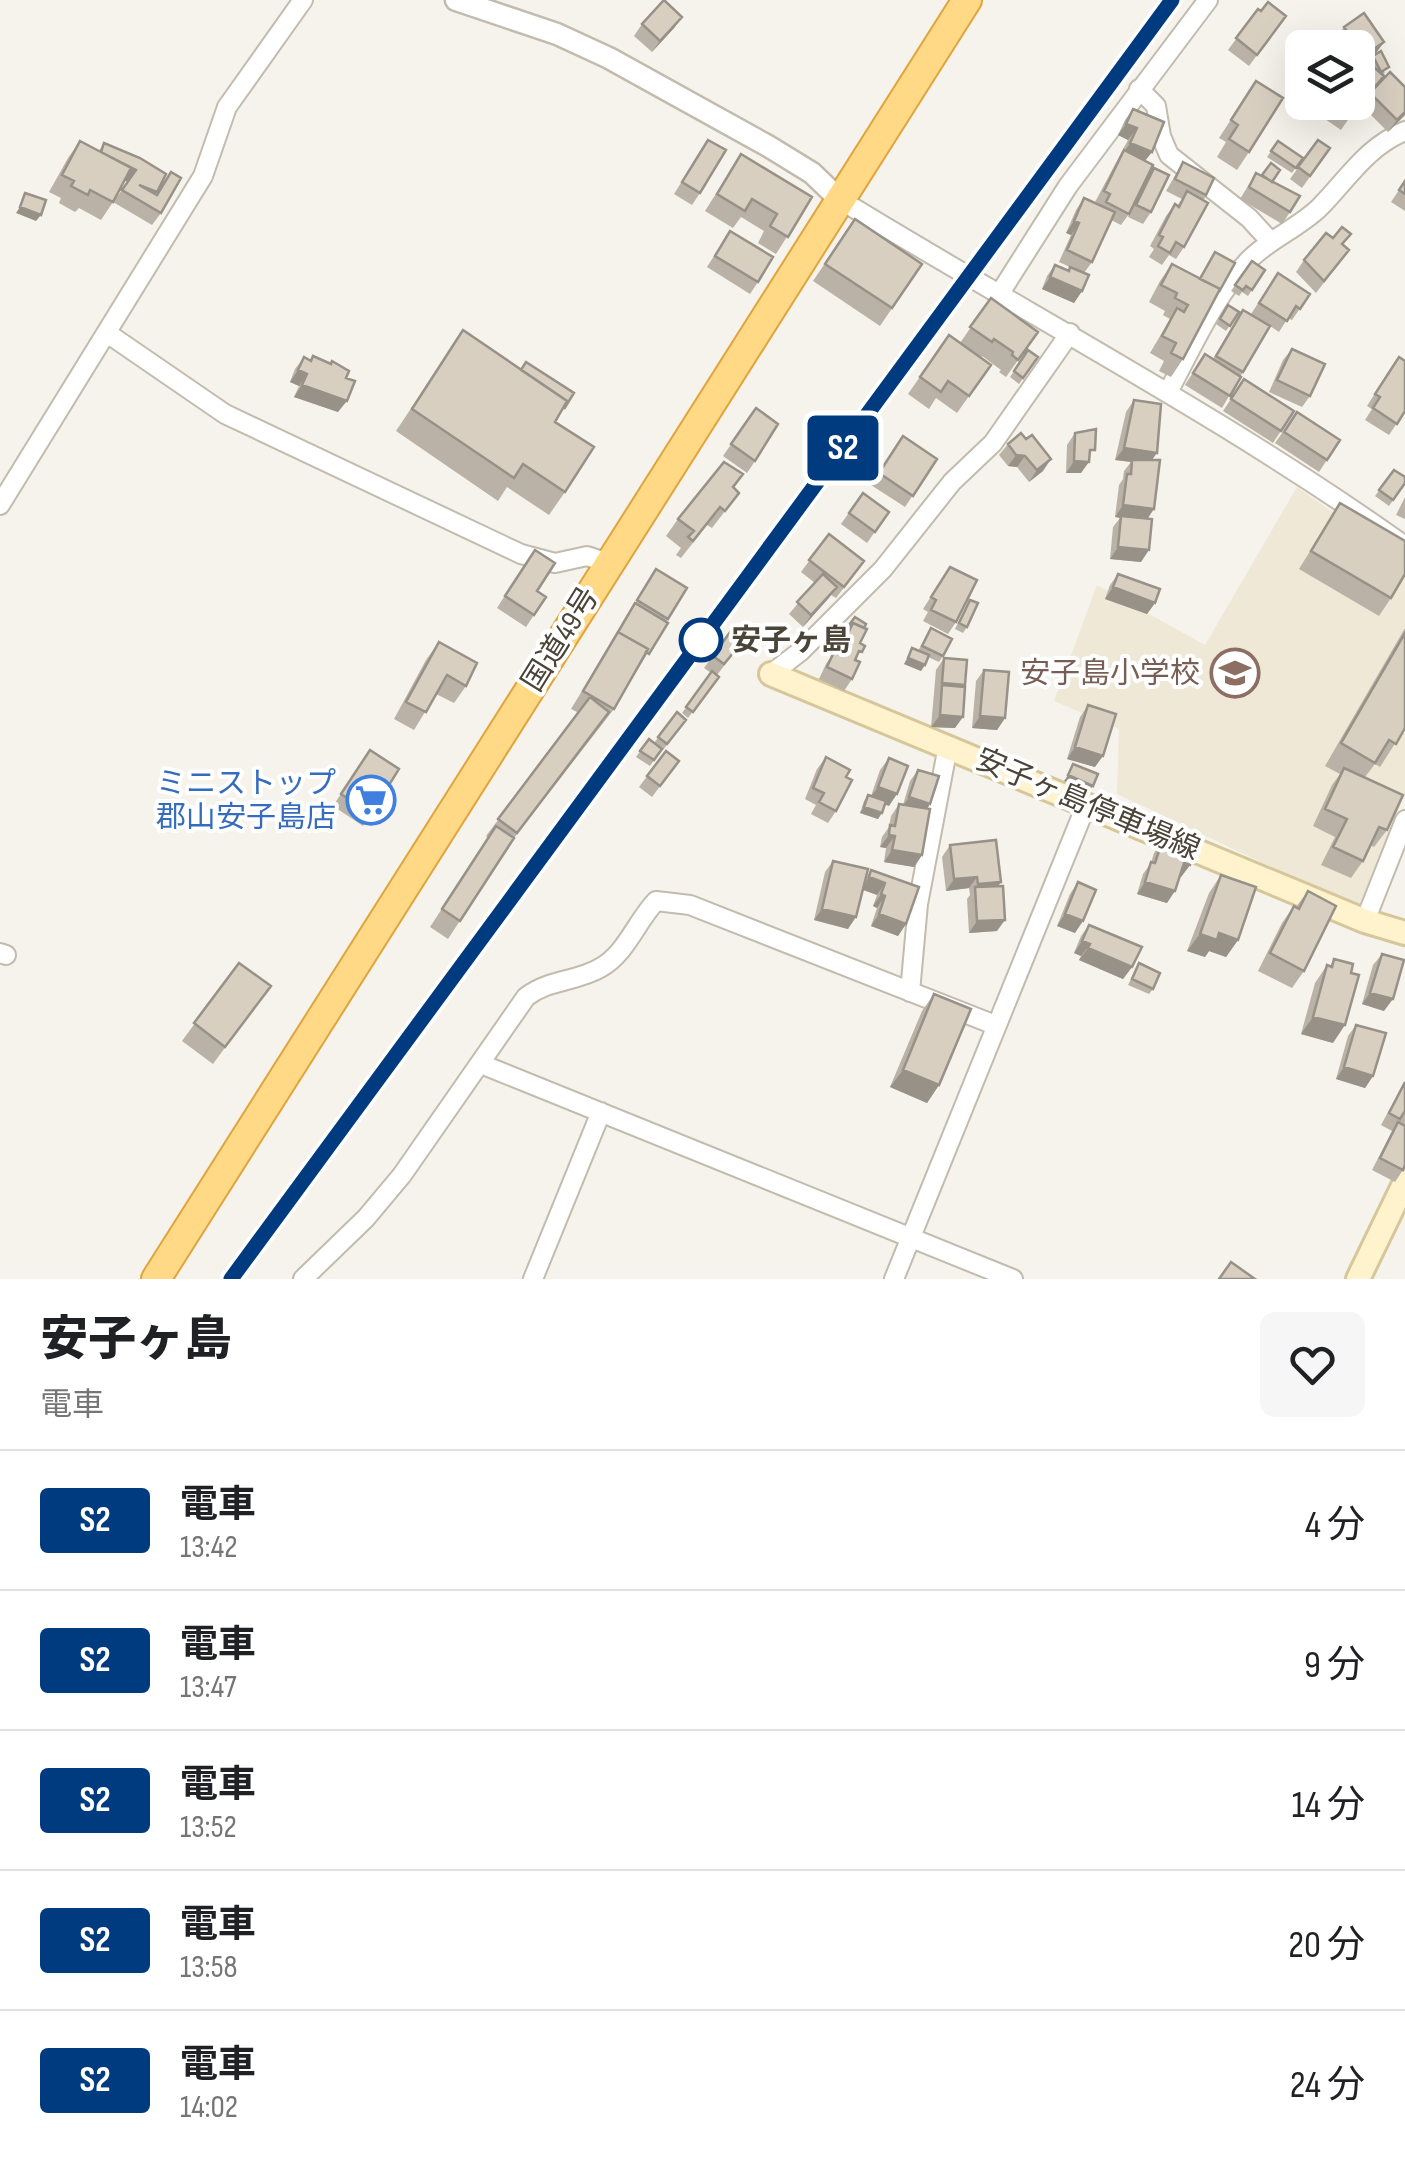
<!DOCTYPE html>
<html lang="ja">
<head>
<meta charset="utf-8">
<style>
	body { margin:0; font-family:"Sofia Sans Condensed","Noto Sans JP",sans-serif; background:#f6f6f6; color:#202124; height:100vh; display:flex; flex-direction:column; font-size:38px; white-space:nowrap }
	* { box-sizing:border-box; margin:0 }
	p { font-size:32px; color:#757577 }
	.icon { flex:none; width:55px; height:55px; fill:none; stroke:currentColor; stroke-width:2; stroke-linecap:round; stroke-linejoin:round }
	.map { position:relative; height:1279px; overflow:hidden }
	.drawer { display:flex; flex-direction:column; background:#fff; flex:1 }
	.drawer>* { flex:none }
	.badge { padding:0 20px; border-radius:8px; font-size:35px; line-height:65px }
	.buttons { position:absolute; left:1285px; top:30px; display:grid; gap:20px }
	.buttons a { display:grid; place-items:center; width:90px; height:90px; border-radius:15px; background:#fff; box-shadow:0 10px 40px #0002; font-size:50px }
	.map>.badge { position:absolute; translate:-50% -50%; box-shadow:0 0 0 5px #fff }
	.round { display:grid; place-items:center; flex:none; width:105px; height:105px; border-radius:15px; background:#f6f6f6 }
	.head { display:flex; align-items:center; justify-content:space-between; height:170px; padding:0 40px }
	h1 { font-size:48px; font-weight:800; line-height:75px }
	ul { padding:0; list-style:none }
	li { display:flex; align-items:center; gap:30px; height:140px; padding:0 40px; border-top:2px solid #e0e0e0 }
	li div { flex:1 }
	li b { display:block; font-size:38px }
	li em { font-style:normal }
	li .badge { min-width:110px; font-weight:700; text-align:center }
	.map>svg:first-child { display:block }
</style>
</head>
<body>
<div class="map">
<svg width="1405" height="1279" viewBox="0 0 1405 1279">
	<rect width="100%" height="100%" fill="#f6f3ec"/>
	<!-- education -->
	<path fill="#efe8d6" d="M1297,487L1405,563V794L1358,908L1117,794L1119,729L1054,701L1097,585L1205,645Z"/>
	<g fill="none" stroke-linecap="round" stroke-linejoin="round">
		<!-- minor casing -->
		<g stroke="#c2bbae" stroke-width="22">
			<path id="minor" d="M1139,89L1156,106L1161,136L1169,155L1249,218L1271,242
				M839,199C1028,315 1224,417 1405,546
				M1000,293L1068,186L1208,0
				M107,333L225,414L521,554L555,563L587,556L608,563
				M1168,392C1192,348 1214,296 1250,259C1270,239 1298,228 1319,208C1347,180 1366,147 1405,131
				M0,505L203,176L227,107L303,0
				M771,674L801,651L883,569L952,482L993,443L1070,333
				M1365,921L1405,820
				M0,953L6,955
				M910,992L918,904L948,746
				M481,1064L1013,1279
				M303,1279L366,1218L402,1175L526,997C549,979 576,982 600,968C626,954 636,922 656,901L690,905L995,1025
				M533,1279L601,1112
				M894,1279L1087,803"/>
		</g>
		<!-- tertiary casing -->
		<g stroke="#c2bbae" stroke-width="25">
			<path id="tertiary" d="M456,0L557,34L609,58L768,146L812,173L839,199"/>
		</g>
		<!-- secondary casing -->
		<g stroke="#d6c79b" stroke-width="28">
			<path id="secondary" d="M771,674L1365,921L1405,933
				M1358,1279L1405,1182"/>
		</g>
		<!-- trunk casing -->
		<g stroke="#e0a43c" stroke-width="32">
			<path id="trunk" d="M156,1279L967,0"/>
		</g>
		<!-- minor -->
		<use href="#minor" stroke="#fff" stroke-width="18"/>
		<!-- tertiary -->
		<use href="#tertiary" stroke="#fff" stroke-width="20"/>
		<!-- secondary -->
		<use href="#secondary" stroke="#fff3cd" stroke-width="22"/>
		<!-- trunk -->
		<use href="#trunk" stroke="#ffd985" stroke-width="28"/>
		<!-- rail casing -->
		<g stroke="#9a9a9a" stroke-width="10">
			<path id="rail" d="M231,1279L1172,0"/>
		</g>
		<!-- rail -->
		<use href="#rail" stroke="#fff" stroke-width="6" stroke-dasharray="19" stroke-linecap="butt"/>
	</g>
	<!-- wall -->
	<path fill="#bab2a6" d="M1258,9L1261,11L1286,16L1249,66L1228,50Z
		M682,17L674,28L652,52L634,36L642,24Z
		M1344,27L1384,42L1376,53L1358,66V48H1341L1335,39Z
		M1373,56L1385,73L1382,75L1376,87L1405,115L1388,132L1361,105L1369,94L1358,84V75L1371,65L1369,61Z
		M1256,81L1249,152L1237,170L1217,157L1226,142L1219,138Z
		M1302,89V102H1358L1365,95L1341,130L1296,99Z
		M1133,109L1152,152L1145,161L1146,179L1154,168L1151,212L1143,224L1128,217L1142,187L1129,214L1121,225L1111,220L1092,262L1084,273L1082,291L1074,303L1042,289L1047,276L1055,265L1068,270L1070,267L1059,262L1071,235L1066,233L1076,210L1084,198L1101,206L1095,202L1128,140L1118,135L1125,120Z
		M708,140L700,193L692,205L674,194Z
		M1318,140L1330,148L1302,188L1290,179Z
		M80,141L99,151L104,143L156,195L171,172L161,213L152,225L113,202L128,182L124,180L113,202L101,220L79,208L75,212L59,203L61,198L49,192L68,158Z
		M1278,141L1303,158L1292,173L1267,157Z
		M741,154L812,197L776,254L758,243L764,231L741,217L733,228L705,211Z
		M1183,162L1206,195L1184,247L1176,259L1169,255L1162,265L1149,257L1154,249L1150,246L1166,216L1175,204L1177,206L1182,199L1166,191Z
		M1256,173L1272,182L1290,212L1282,224L1240,199Z
		M1405,181V211L1391,202Z
		M855,219L922,264L880,326L813,281Z
		M730,231L758,282L750,294L707,267Z
		M1351,234L1343,245L1349,250L1316,293L1296,272L1304,260Z
		M1215,252L1219,292L1183,359L1171,377L1159,371L1164,361L1150,353L1170,319L1163,315L1165,311L1149,302L1160,281L1172,264L1199,278Z
		M1252,261L1265,270L1248,296L1242,292L1239,296L1231,291Z
		M1278,273L1310,294L1292,320L1288,318L1279,332L1270,326L1222,408L1185,385L1205,354L1213,359L1243,310L1251,314Z
		M991,298L1038,332L1006,377L999,372L1001,370L982,356L981,358L991,365L957,413L936,398L929,409L908,394L949,335L960,343Z
		M1228,305L1239,312L1226,331L1216,324Z
		M463,330L521,370L574,393L555,422L565,492L549,515L507,487L498,501L396,431Z
		M1292,349L1310,396L1302,407L1269,392L1283,360Z
		M1028,350L1038,357L1019,384L1010,377Z
		M313,356L346,378L338,412L294,397L299,386L290,382L295,369L304,357L310,360Z
		M1391,368L1405,411L1389,435L1365,420L1372,409L1367,406Z
		M1244,379L1294,411L1273,443L1223,411Z
		M1134,400L1152,460L1147,518L1141,562L1110,559L1113,527L1120,518L1115,517L1119,485L1123,479L1124,471L1131,462L1115,460L1126,412Z
		M756,408L755,461L747,473L723,456Z
		M1297,412L1340,440L1319,472L1275,443Z
		M1021,433L1043,471L1029,482L1017,467L1008,466L999,455L1008,444Z
		M1075,433L1090,458L1081,473H1066L1067,445Z
		M903,436L937,459L905,507L871,485Z
		M1394,470L1405,483L1389,506L1375,496Z
		M743,474L734,488L739,493L712,528L707,525L681,558L676,555L681,548L666,536L678,519Z
		M863,493L889,512L867,543L841,524Z
		M1405,497V519L1396,515Z
		M1340,503L1391,598L1379,616L1299,569Z
		M829,534L864,561L836,598L831,595L803,627L789,614L815,583L801,572Z
		M526,562L537,591L546,597L526,627L497,608Z
		M950,567L956,622L948,634L923,621L928,612L923,609Z
		M656,569L687,588L614,709L514,838L448,939L430,927L488,838L486,836L579,713L571,709Z
		M1118,574L1155,603L1147,614L1105,599L1110,585Z
		M970,600L967,627L963,633L955,629Z
		M855,617L864,628L852,679L844,691L819,679L826,664L834,652L836,653L847,632L845,631Z
		M735,625L748,635L717,675L719,677L688,718L682,713L711,673L704,668Z
		M931,628L943,656L939,662L928,657L921,671L904,664L912,648L918,651Z
		M1405,628V728L1380,767L1375,764L1365,777L1387,830L1374,847L1370,845L1363,861L1351,878L1321,865L1335,837L1313,826L1332,785L1340,774L1325,766Z
		M439,642L466,686L454,703L436,694L414,730L394,719L426,660Z
		M944,658L965,685L955,728L931,727L936,670Z
		M984,670L1005,718L997,730L972,728L976,681Z
		M1088,705L1095,767L1067,759L1080,717Z
		M677,712L686,720L663,750L654,743Z
		M649,739L662,749L650,766L636,757Z
		M370,750L371,814L363,826L333,806Z
		M666,751L679,761L652,797L639,787Z
		M826,757L836,811L828,823L811,814L816,805L805,799L817,769Z
		M889,758V806L885,804L878,819L860,813L864,801L868,795L871,796L880,770Z
		M918,770L930,804L927,809L922,855L914,867L884,862L886,848L880,847L882,837L889,827L891,816L899,804L903,805L910,781Z
		M1162,842L1190,865L1181,877L1180,876L1167,903L1137,894L1143,874L1151,863L1154,853Z
		M950,845L1001,882L998,886L997,931L969,933L967,899L970,895L969,888L946,891L942,857Z
		M833,861L866,878L871,870L919,887L906,924L898,936L871,926L877,908L873,906L877,895L863,890L848,929L814,920L825,872Z
		M1221,875L1238,940L1226,957L1209,951L1205,957L1187,951L1209,893Z
		M1078,882L1075,933L1057,926L1070,894Z
		M1308,891L1304,971L1292,988L1258,971L1282,923L1294,906L1296,907Z
		M1089,925L1132,967L1123,979L1079,960L1081,956L1074,953L1081,936Z
		M1382,954L1384,1011L1362,1004L1373,965Z
		M1334,959L1333,1043L1301,1034L1315,983L1327,965L1330,966Z
		M239,963L258,1003L213,1064L182,1041Z
		M1139,963L1153,989L1149,994L1128,985Z
		M934,994L939,1085L927,1103L890,1087L922,1011Z
		M1356,1025L1373,1076L1365,1088L1336,1079L1348,1036Z
		M1405,1081V1125L1398,1122L1403,1170L1395,1182L1372,1170L1392,1131L1381,1125Z"/>
	<!-- shaded-wall -->
	<path fill="#979187" d="M682,17L674,28L652,52L660,41Z
		M1384,42L1376,53L1358,66L1364,56Z
		M1405,112V115L1388,132L1397,120Z
		M1126,124L1137,128L1128,140L1118,135Z
		M1130,143L1152,152L1143,163L1122,155Z
		M100,155L136,170L128,182L91,166Z
		M20,207L41,215L36,221L16,213Z
		M1074,221L1079,223L1071,235L1066,233Z
		M1050,277L1082,291L1074,303L1042,289Z
		M298,370L307,374L299,386L290,382Z
		M302,385L347,401L338,412L294,397Z
		M1124,448L1157,453L1149,464L1115,460Z
		M1016,455L1025,456L1017,467L1008,466Z
		M1051,459L1043,471L1029,482L1037,470Z
		M1074,461L1089,462L1081,473H1066Z
		M1123,505L1154,509L1146,521L1115,517Z
		M1118,547L1149,550L1141,562L1110,559Z
		M837,587L828,599L803,627L811,615Z
		M1113,587L1155,603L1147,614L1105,599Z
		M908,658L925,665L921,671L904,664Z
		M940,715L963,717L955,728L931,727Z
		M980,716L1005,718L997,730L972,728Z
		M1075,747L1103,756L1095,767L1067,759Z
		M1068,775L1093,786L1089,791L1064,781Z
		M878,787L897,794L889,806L869,799Z
		M909,797L930,804L922,816L901,809Z
		M864,807L882,813L878,819L860,813Z
		M889,835L895,836L886,848L880,847Z
		M892,850L922,855L914,867L884,862Z
		M1184,863L1190,865L1181,877L1175,875Z
		M869,877L885,883L877,895L861,889Z
		M977,877L969,888L946,891L954,879Z
		M1001,882L993,893L975,888L978,884Z
		M1145,882L1175,891L1167,903L1137,894Z
		M881,894L885,896L877,908L873,906Z
		M822,909L856,917L848,929L814,920Z
		M879,914L906,924L898,936L871,926Z
		M1065,914L1083,921L1075,933L1057,926Z
		M1005,920L997,931L969,933L977,921Z
		M1219,933L1238,940L1226,957L1209,951L1205,957L1187,951L1200,934Z
		M1082,941L1090,944L1081,956L1074,953Z
		M1088,948L1132,967L1123,979L1079,960Z
		M1370,993L1393,999L1384,1011L1362,1004Z
		M1313,1017L1345,1025L1333,1043L1301,1034Z
		M1344,1067L1373,1076L1365,1088L1336,1079Z
		M903,1070L939,1085L927,1103L890,1087Z"/>
	<!-- building -->
	<path fill="#d8cfc1" stroke="#979187" stroke-width="2.5" d="M664,0L682,17L660,41L642,24Z
		M1268,2L1286,16L1257,55L1236,38L1258,9L1261,11Z
		M1364,13L1384,42L1364,56L1344,27Z
		M1381,51L1389,67L1381,72L1373,56Z
		M1368,62L1384,76L1374,88L1358,75Z
		M1390,72L1405,87V112L1397,120L1370,93Z
		M1256,81L1283,98L1249,152L1229,139L1238,125L1231,120Z
		M1358,90L1365,95L1349,118L1326,102H1358Z
		M1133,109L1164,122L1152,152L1130,143L1137,128L1126,124Z
		M708,140L726,150L700,193L682,182Z
		M1318,140L1330,148L1310,176L1298,167Z
		M80,141L131,168L113,202L90,190L88,195L71,186L74,181L62,175Z
		M1278,141L1303,158L1296,168L1271,151Z
		M104,143L140,158L166,174L157,192L139,185L157,195L171,172L181,178L161,213L122,190L136,170L101,152Z
		M1124,150L1153,165L1129,214L1106,202L1110,194L1104,191Z
		M741,154L812,197L788,237L770,226L777,214L752,199L745,211L717,194Z
		M1183,162L1214,178L1206,195L1175,179Z
		M1271,163L1280,170L1272,182L1262,175Z
		M1154,168L1169,175L1151,212L1136,205Z
		M1256,173L1300,196L1290,212L1249,187Z
		M1405,181V194L1399,190Z
		M1187,191L1208,203L1184,247L1176,242L1170,253L1158,246L1163,237L1159,235L1175,204L1179,207Z
		M25,193L46,200L41,215L20,207Z
		M1084,198L1115,212L1092,262L1067,250L1079,223L1074,221Z
		M855,219L922,264L892,308L825,264Z
		M1342,227L1351,234L1342,244L1349,250L1324,281L1304,260L1326,233L1333,238Z
		M730,231L773,257L758,282L715,256Z
		M1215,252L1235,263L1219,292L1220,289L1200,279Z
		M1252,261L1265,270L1252,290L1246,286L1243,290L1235,285Z
		M1172,264L1220,289L1183,359L1171,353L1176,343L1162,336L1177,308L1184,312L1188,305L1175,298L1177,293L1161,285Z
		M1055,265L1069,271L1070,267L1089,275L1082,291L1050,277Z
		M1278,273L1310,294L1300,309L1296,306L1287,321L1259,303Z
		M991,298L1038,332L1018,360L1012,355L1013,352L994,339L992,342L970,327Z
		M1228,305L1239,312L1230,326L1220,319Z
		M1243,310L1270,326L1243,372L1216,356Z
		M463,330L567,401L555,422L594,447L565,492L523,464L514,478L412,409Z
		M949,335L991,365L969,396L948,381L941,392L920,377Z
		M1292,349L1325,364L1310,396L1277,380Z
		M1028,350L1038,357L1023,378L1014,371Z
		M1205,354L1241,377L1230,396L1193,373Z
		M313,356L331,364L332,361L349,371L346,378L355,381L347,401L302,385L307,374L298,370L304,357L311,361Z
		M1399,357L1405,361V411L1397,424L1373,408L1380,397L1375,394Z
		M526,362L574,393L564,409L567,401L521,370Z
		M1244,379L1294,411L1281,431L1231,399Z
		M1134,400L1161,404L1157,453L1124,448Z
		M756,408L778,424L755,461L731,444Z
		M1297,412L1340,440L1327,460L1284,432Z
		M1096,429L1095,450H1090L1089,462L1074,461L1075,433Z
		M1021,433L1026,439L1032,435L1051,459L1037,470L1025,456L1016,455L1008,444Z
		M903,436L937,459L913,496L879,473Z
		M1132,460H1160L1154,509L1123,505L1127,474H1131Z
		M724,462L743,474L733,487L739,493L725,511L720,507L693,541L688,537L694,531L678,519Z
		M1394,470L1405,477V483L1393,500L1379,490Z
		M863,493L889,512L875,532L849,513Z
		M1340,503L1405,541V574L1391,598L1311,551Z
		M1121,516L1152,519L1149,550L1118,547Z
		M829,534L864,561L844,587L809,560Z
		M535,550L555,563L537,591L546,597L534,615L505,596Z
		M950,567L977,580L956,622L931,610L936,600L931,597Z
		M656,569L687,588L668,619L637,600Z
		M823,574L837,587L811,615L797,602Z
		M1118,574L1160,589L1155,603L1113,587Z
		M970,600L978,603L967,627L959,623Z
		M635,603L668,623L649,654L646,652L648,649L618,632Z
		M855,617L866,624L864,628L853,623L851,626L849,625Z
		M853,623L867,629L860,643L865,646L862,652L859,651L855,660L860,662L852,679L827,667L834,652L838,654Z
		M735,625L748,635L724,664L713,656Z
		M931,628L952,639L943,656L922,646Z
		M618,632L648,649L614,709L583,691Z
		M1405,633V728L1396,744L1389,740L1375,763L1341,743Z
		M439,642L477,663L466,686L447,675L426,712L406,702Z
		M912,648L929,655L925,665L908,658Z
		M944,658L967,660L965,685L942,683Z
		M984,670L1009,672L1005,718L980,716Z
		M712,671L719,677L693,712L686,707Z
		M942,685L965,687L963,717L940,715Z
		M590,697L609,712L517,833L498,819Z
		M1088,705L1116,714L1103,756L1075,747Z
		M677,712L686,720L667,744L658,737Z
		M649,739L662,749L654,760L640,751Z
		M370,750L399,769L371,814L341,794Z
		M666,751L679,761L660,786L647,776Z
		M826,757L850,770L846,777L852,780L836,811L819,802L824,793L813,788Z
		M889,758L908,766L897,794L878,787Z
		M1073,764L1098,774L1093,786L1068,775Z
		M1344,768L1403,795L1387,830L1379,827L1363,861L1333,847L1347,819L1325,809Z
		M918,770L939,776L930,804L909,797Z
		M868,795L886,801L882,813L864,807Z
		M899,804L930,809L922,855L892,850L895,836L889,835L890,825L895,826Z
		M496,826L514,838L460,921L442,909Z
		M996,840L1001,882L978,884L977,877L954,879L950,845Z
		M1162,842L1194,851L1190,865L1184,863L1175,891L1145,882L1151,862L1155,863Z
		M833,861L868,869L856,917L822,909Z
		M871,870L919,887L906,924L879,914L885,896L881,894L885,883L869,877Z
		M1221,875L1256,887L1238,940L1219,933L1217,940L1200,934Z
		M1078,882L1096,890L1083,921L1065,914Z
		M1003,886L1005,920L977,921L975,887Z
		M1308,891L1336,906L1304,971L1270,953L1294,906L1299,909Z
		M1089,925L1142,947L1132,967L1088,948L1090,944L1082,941Z
		M1382,954L1404,960L1393,999L1370,993Z
		M1334,959L1353,964L1351,973L1359,975L1345,1025L1313,1017L1327,965L1332,967Z
		M239,963L271,986L225,1047L194,1023Z
		M1139,963L1160,973L1153,989L1132,979Z
		M934,994L971,1009L939,1085L903,1070Z
		M1356,1025L1386,1033L1373,1076L1344,1067Z
		M1405,1082V1111L1400,1119L1389,1113Z
		M1398,1122L1405,1126V1165L1403,1170L1380,1158Z
		M1231,1262L1255,1279H1219Z"/>
	<g fill="none" stroke-linecap="round" stroke-linejoin="round">
		<!-- line casing -->
		<g stroke="#fff" stroke-width="22">
			<path id="line" d="M231,1279L1172,0"/>
		</g>
		<!-- line -->
		<use href="#line" stroke="#003b80" stroke-width="15"/>
	</g>
	<!-- icons -->
	<defs>
		<g id="school-ring" transform="scale(2.5)"><circle r="9.5" fill="#fff" stroke="#8d6e63" stroke-width="1.5"/><path d="M0-5L7-2L0 1L-7-2ZM-4 1L0 2.5L4 1V4Q0 6-4 4Z" fill="#8d6e63"/></g>
		<g id="supermarket-ring" transform="scale(2.5)"><circle r="9.5" fill="#fff" stroke="#3f7fe0" stroke-width="1.5"/><path d="M-6-5.5h2.5l.6 2H6L4.5 2H-2.5L-4.4-4H-6ZM-1.5 3.2a1.3 1.3 0 1 0 .1 0ZM3 3.2a1.3 1.3 0 1 0 .1 0Z" fill="#3f7fe0"/></g>
	</defs>
	<g fill-rule="evenodd">
		<use href="#school-ring" x="1235" y="673"/>
		<use href="#supermarket-ring" x="371" y="800"/>
	</g>
	<!-- markers -->
	<circle fill="#fff" stroke="#003b80" stroke-width="5" cx="701" cy="640" r="20"/>
	<g text-anchor="middle" stroke-width="8" stroke-linejoin="round" paint-order="stroke">
		<!-- street labels -->
		<g font-size="30" fill="#4b4439" stroke="#fff">
			<text transform="translate(560 639) rotate(-58)" y="10">国道49号</text>
			<text transform="translate(1088 804) rotate(23)" y="10">安子ヶ島停車場線</text>
		</g>
		<!-- stop labels -->
		<g font-size="30" font-weight="bold" fill="#4b4439" stroke="#fff" text-anchor="start">
			<text x="731" y="650">安子ヶ島</text>
		</g>
		<!-- education labels -->
		<g font-size="30" fill="#785e54" stroke="#fff" text-anchor="end">
			<text x="1200" y="683">安子島小学校</text>
		</g>
		<!-- shop labels -->
		<g font-size="30" fill="#366cbe" stroke="#fff" text-anchor="end">
			<text x="336" y="793">ミニストップ<tspan x="336" dy="34">郡山安子島店</tspan></text>
		</g>
	</g>
</svg>
<div class="buttons">
<a><svg class="icon" aria-label="layers" viewBox="0 0 24 24"><path d="M12 4l9 5-9 5-9-5zM3 14l9 5 9-5"/></svg></a>
</div>
<b class="badge" style="left:843px;top:448px;background:#003b80;color:#fff">S2</b>
</div>
<section class="drawer">
<div class="head"><div><h1>安子ヶ島</h1><p>電車</p></div><a class="round"><svg class="icon" aria-label="heart" viewBox="0 0 24 24"><path d="M12 20l-8-8c-3-5 5-10 8-4 3-6 11-1 8 4z"/></svg></a></div>
<ul>
<li><span class="badge" style="background:#003b80;color:#fff">S2</span><div><b>電車</b><p>13:42</p></div><em>4 分</em></li>
<li><span class="badge" style="background:#003b80;color:#fff">S2</span><div><b>電車</b><p>13:47</p></div><em>9 分</em></li>
<li><span class="badge" style="background:#003b80;color:#fff">S2</span><div><b>電車</b><p>13:52</p></div><em>14 分</em></li>
<li><span class="badge" style="background:#003b80;color:#fff">S2</span><div><b>電車</b><p>13:58</p></div><em>20 分</em></li>
<li><span class="badge" style="background:#003b80;color:#fff">S2</span><div><b>電車</b><p>14:02</p></div><em>24 分</em></li>
</ul>
</section>
</body>
</html>
